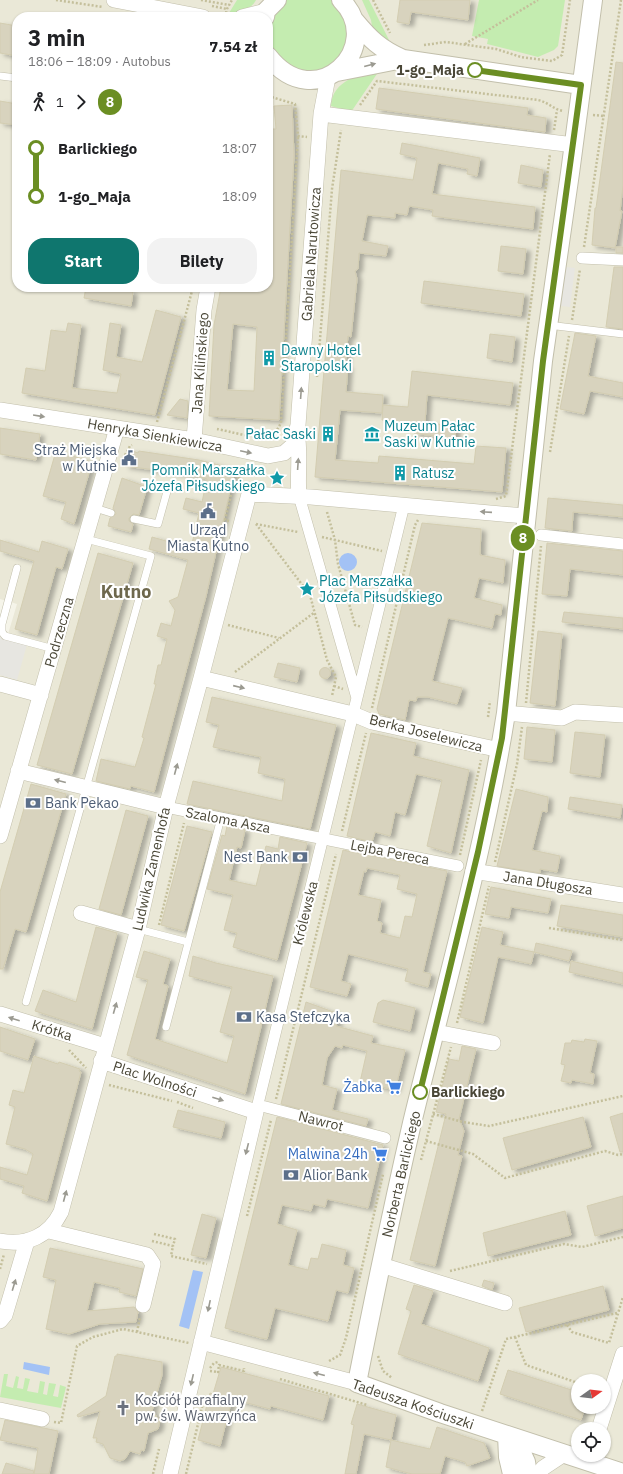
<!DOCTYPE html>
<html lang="pl">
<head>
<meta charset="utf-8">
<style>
	body { margin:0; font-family:"IBM Plex Sans",sans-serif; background:#f2f2f2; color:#202124; height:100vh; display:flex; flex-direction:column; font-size:15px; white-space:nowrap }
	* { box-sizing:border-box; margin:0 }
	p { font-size:13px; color:#757577 }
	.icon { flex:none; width:22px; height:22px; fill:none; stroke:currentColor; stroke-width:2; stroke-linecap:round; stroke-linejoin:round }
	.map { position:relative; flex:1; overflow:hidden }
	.drawer { position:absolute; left:12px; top:12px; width:261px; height:280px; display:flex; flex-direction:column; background:#fff; border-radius:16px; box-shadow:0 1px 3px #0004 }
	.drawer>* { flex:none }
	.badge { padding:0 8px; border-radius:13px; font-size:14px; line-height:26px }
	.needle { width:26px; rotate:75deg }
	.tools { position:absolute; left:571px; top:1374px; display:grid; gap:8px }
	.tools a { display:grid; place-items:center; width:40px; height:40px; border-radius:50%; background:#fff; box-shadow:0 1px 3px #0004; font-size:20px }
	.map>.badge { position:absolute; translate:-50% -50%; box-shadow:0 0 0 2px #fff }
	.legs { display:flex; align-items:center; gap:6px; height:44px; padding:0 16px; font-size:13px }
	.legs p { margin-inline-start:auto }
	.head { display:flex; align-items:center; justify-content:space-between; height:68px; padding:0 16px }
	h1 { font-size:22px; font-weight:700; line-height:30px }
	.cta { display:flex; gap:8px; margin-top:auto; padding:8px 16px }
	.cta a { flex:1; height:46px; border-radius:16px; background:#0f766e; color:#fff; font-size:16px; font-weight:700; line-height:46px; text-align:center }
	.cta a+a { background:#f2f2f2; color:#202124 }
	ul { padding:0 16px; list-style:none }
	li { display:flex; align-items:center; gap:14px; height:48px; font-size:15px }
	li i { display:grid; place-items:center; width:6px; height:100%; margin:0 5px; background:currentColor }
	li i::after { content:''; width:10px; height:10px; margin:-5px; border:3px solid; border-radius:50%; background:#fff }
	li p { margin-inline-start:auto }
	li:first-child i { background:linear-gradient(#0000 50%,currentColor 0) }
	li:last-child i { background:linear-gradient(currentColor 50%,#0000 0) }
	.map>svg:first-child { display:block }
</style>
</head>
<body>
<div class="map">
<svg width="623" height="1474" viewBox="0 0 623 1474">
	<defs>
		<filter id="shadow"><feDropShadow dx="4.5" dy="2.5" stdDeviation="2" flood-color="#0004"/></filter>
	</defs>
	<rect width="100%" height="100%" fill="#f5f4e9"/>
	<!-- residential -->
	<path fill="#eae8d7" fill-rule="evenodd" d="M0,0H623V1474H0V661L17,604L0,599ZM17,17H268V287H17ZM578,1381H604V1407H578ZM578,1429H604V1455H578Z"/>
	<!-- green -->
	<path fill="#c4ecb0" d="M237,0H256C251,10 240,12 229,13Z
		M286,0H333L350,26L341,60L308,75C299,70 286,66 278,59C260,44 270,11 286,0Z
		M362,0H369L389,40L382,39L373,32L371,20Z
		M479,0H565L558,46L554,50L538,57L487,44L488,39L472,36Z
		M381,68L351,112L331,106C332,80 361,74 381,68Z
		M4,1374H8L6,1386L13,1388L16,1376L19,1377L17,1388L23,1389L25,1378L30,1379L27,1391L38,1393L40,1381L45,1382L43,1394L47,1395L49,1383L56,1384L53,1396L58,1397L60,1385L66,1387L61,1408L0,1397Z"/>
	<!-- parking -->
	<path fill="#e7e6e1" d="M566,267L575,268L570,307L561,306Z
		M0,633L28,641L17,680L0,675Z"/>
	<!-- water -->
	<path fill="#a3c2f5" d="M339 562a9 9 0 1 1 18 0a9 9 0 1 1-18 0Z
		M193,1270L203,1272L189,1329L179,1326Z
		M24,1362L50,1367L49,1375L23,1369Z"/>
	<!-- building -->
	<path fill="#d8d3be" stroke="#d3cdb1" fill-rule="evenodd" filter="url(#shadow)" d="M400,0H470L468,20L411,12L409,24L397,22Z
		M0,23L17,26V56L0,53Z
		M616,62L623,63V186L620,211H622L615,248L592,245L595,208H596Z
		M379,88L528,108L527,115L546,118L545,132L376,109Z
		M0,101L17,104V125L0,123Z
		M292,105L294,155L279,420L209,416L214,325L221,287H268V153H271L270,129H276L274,106ZM233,324L257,327L254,391L227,390Z
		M402,143L480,158L477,176L467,174L468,169L438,163L432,194L535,207L533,229L432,216L433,210L409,206L407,215L395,213V218L367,215L362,241L388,246L386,256L359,253L358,269L355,271L357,279L351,337L348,336L345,366H348L346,392L383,395L382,413L340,410L335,460L378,463L379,456L474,464L476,446L506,448L502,492L315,477L341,170L413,180L417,158L400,154Z
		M521,165L543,170L541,187L518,183Z
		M501,246L526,249L523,274L498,271Z
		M616,247H623V253H616Z
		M614,267H623V329L606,327Z
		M424,281L524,294L521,316L421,303Z
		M86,287H103L133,292L131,306L84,298Z
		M156,310L181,317L155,415L22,393L26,368L45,371L51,330L66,332L68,323L81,325L72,388L117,393L121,374L103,370L110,323L121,325L116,357L142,362Z
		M575,333L596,336L588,376L623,383V397L590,391L584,414L560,409Z
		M490,334L515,337L512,362L487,358Z
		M412,371L513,383L510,405L427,395L425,422L456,427L455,439L414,433L415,423L382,420L383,405L408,407Z
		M180,399L188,401L187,418L167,415Z
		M0,428L40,434L36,460L0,454Z
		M130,450L138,453L139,451L199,460L235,469L206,596L154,792L131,786L130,789L96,781L101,759L135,767L144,738L142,737L156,684H154L158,665H161L167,639L157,636L161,623L171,626L175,610L169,601L178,597L188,560L149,549L152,537L191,548L199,513L183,509L186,498L202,502L207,479L193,475L125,466Z
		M56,451L89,461L88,465L91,466L74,524L61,519L66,502L43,496Z
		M122,478L147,487L139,515L133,514L129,518V521L133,524L131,532L108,526L110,518L116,514L113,508Z
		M548,498L623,505V517L573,512L572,531L545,528Z
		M422,523L481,529L480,555L505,560L503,583L479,578L474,598L502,605L501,615L495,614L492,628L448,618L432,681L462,688L457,704L428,697H417L416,701L409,700L405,720L379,714L377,709Z
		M0,540L39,552L42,541L68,549L62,569L56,567L37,635L15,629L34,561L0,551Z
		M547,543L623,551V575L570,569L567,596L542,594Z
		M98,553L133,563L72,774L37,765Z
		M564,612L623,618V629L562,622Z
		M538,631L562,634L555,706L530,703Z
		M278,663L300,668L297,682L274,677Z
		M319.5 673a5.5 5.5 0 1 1 11 0a5.5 5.5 0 1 1-11 0Z
		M212,697L336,725L310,829L187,804L193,781L282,801L285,779L258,773L261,757L213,747L219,725L206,722Z
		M527,727L555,730L552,762L524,759Z
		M575,732L605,735L600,777L570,773Z
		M371,733L416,743L413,756L469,770L451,853L427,846L442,780L416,774L405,815L395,812L390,836L375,832L372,842L347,836Z
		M31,784L66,794L26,932L15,929L3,969H0V892Z
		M516,789L548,797L547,812L542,811L532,850L560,856L557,872L540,869V873L497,866Z
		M570,797L622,805L620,818L568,809Z
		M126,810L148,816L121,915L99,909Z
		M187,826L212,832L184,931L161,925Z
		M227,826L245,830L241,848L237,847L229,880L256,886L266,846L278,849L280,837L307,843L277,960L233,947L237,933L224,930L233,895L207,889L222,835L225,836Z
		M343,850L447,871L423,972L431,974L428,987L405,981L408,969L348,954L341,981L351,984L347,996L310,987ZM367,868L400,875L397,889L417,894L412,917L405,916L400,938L380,933L382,923L377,921L381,900L358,895L364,871L366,872Z
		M491,887L551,899L548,913L511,907L509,918L485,914Z
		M561,905L623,915V937L557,926Z
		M96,927L117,933L92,1029L35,1011L43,990L76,1002Z
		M482,927L503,932L500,945L534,952L531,964L498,957L483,1023L460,1017Z
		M536,943L572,951L569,961L534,952Z
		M144,951L170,959L163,984L168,986L155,1039L227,1063L234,1036L220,1032L232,987L189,976L193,956L216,963L273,976L245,1094L127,1055L148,980L136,977Z
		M571,961L623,973V984L569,972Z
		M383,1000L415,1008L410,1031L373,1022L378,1003Z
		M306,1002L339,1014L336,1026L373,1036L371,1043L405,1050L395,1090L360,1082L367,1051L343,1045L342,1048L335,1046L327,1058L322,1085L337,1089L332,1110L368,1119L366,1126L281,1104Z
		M0,1027L35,1039L28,1060L0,1051Z
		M585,1039L597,1041L590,1073L594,1074L593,1084L572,1080L571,1083L561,1081L565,1065L561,1064L565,1043H571L572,1040L584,1042Z
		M462,1046L476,1049L459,1119L464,1131L458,1155L462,1156L435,1266L410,1260L446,1114L436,1112L449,1059L459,1061Z
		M34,1056L58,1064L59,1062L80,1069L79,1071L81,1072L47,1201L22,1193L24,1186L0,1179V1167L27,1175L33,1154L25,1149L6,1144L15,1107L9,1105L13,1090L24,1093Z
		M178,1110L225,1122L221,1138L173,1127Z
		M623,1113V1152H620L610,1117Z
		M277,1117L383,1145L368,1208L327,1199L325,1207L313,1204L311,1211L282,1205L277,1224L297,1230L288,1265L308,1270L311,1258L318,1259L322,1244L346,1250L343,1265L354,1268L348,1293L336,1290L328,1321L275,1308L267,1339L261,1338L225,1328Z
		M583,1117L591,1147L512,1170L503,1138Z
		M623,1196V1228L595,1236L587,1206Z
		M565,1211L571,1235L488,1256L483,1233Z
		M202,1214L216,1218L206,1258L191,1255Z
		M50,1248L143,1269L136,1296L119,1292L120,1288L94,1282L87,1311L134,1307L138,1312L136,1322L100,1324L69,1334L46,1329L56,1280L43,1277Z
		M484,1280L494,1283L492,1290L482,1286Z
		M414,1285L433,1291L421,1324L489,1348L478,1381L398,1354L411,1311L406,1309Z
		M603,1286L609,1310L526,1332L519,1308Z
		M117,1354L162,1362V1375L152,1411L160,1421L158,1429L148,1433L144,1451L141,1450L140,1454L130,1451L125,1459L120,1461L110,1458L103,1444L96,1442L97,1438H93L100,1411L78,1417L77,1415L106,1396L115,1356H117Z
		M221,1367L329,1396L323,1420L271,1406L270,1409L232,1399L220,1446L198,1440L210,1393L213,1394Z
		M508,1370L578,1392V1407H585L581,1420L500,1394Z
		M357,1404L396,1415L391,1440L364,1434L356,1474H345L353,1430L354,1425L351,1424Z
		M5,1420L58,1431L49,1474H34L38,1448L0,1440Z
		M437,1427L484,1443L490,1458L467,1466L465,1462L445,1456L440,1474H412L386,1467L391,1440L430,1449Z
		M6,1463L34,1471L33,1474H2Z"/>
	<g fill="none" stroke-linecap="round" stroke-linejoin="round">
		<!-- service casing -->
		<g stroke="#c2bfab" stroke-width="8">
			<path id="service" d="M0,76L17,78
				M548,325L623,334
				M95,508L111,513
				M134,519L158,524L168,488
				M17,568L2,624V632L5,636L54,649
				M138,929L188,942
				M26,1002L151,556L86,539
				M166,1027L221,818"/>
		</g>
		<!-- pedestrian casing -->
		<g stroke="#c2bfab" stroke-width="12">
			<path id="pedestrian" d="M582,258L623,260
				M299,496L357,698
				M541,535L623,544
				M166,807L458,866
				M258,1105L385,1138
				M256,1112L404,505"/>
		</g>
		<!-- minor casing -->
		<g stroke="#c2bfab" stroke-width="16">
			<path id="minor" d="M114,0L203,17
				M242,17L266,11
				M321,114L574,145
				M0,410L194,440L268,456L284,453L293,445L298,425L321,114L328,77
				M297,433C301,454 297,475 299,496
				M194,440L204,310L208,287
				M201,678L353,714L372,722L500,750
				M0,684L41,695
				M506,713L562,718L575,712L623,715
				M18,771L166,807
				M0,836L117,428
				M473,871L623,895
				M81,913L138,929
				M0,1014L105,1046
				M436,1032L493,1043
				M101,1061L256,1112L170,1474
				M49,1231L147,1255L153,1264L143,1305
				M0,1241C27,1246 49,1236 61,1212L138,929L166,807L201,678L249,494L311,497L525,516
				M381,1265L505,1303
				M0,1321L5,1315L27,1241
				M201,1342L357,1383
				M0,1410L42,1419
				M599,1429L623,1354
				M538,1474L543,1468L564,1454"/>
		</g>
		<!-- tertiary casing -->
		<g stroke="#c2bfab" stroke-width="20">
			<path id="tertiary" d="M593,0L570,173L543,361L506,713C484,852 445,987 412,1123C392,1210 374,1297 357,1383L440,1413L623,1473
				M265,17L266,11L277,0
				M355,21C370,39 380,49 403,59L581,85
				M268,56C316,118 387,46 341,0
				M337,72L403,59
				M507,1435L508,1457L512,1474
				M515,1438L526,1462L528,1474"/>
		</g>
		<!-- path -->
		<path stroke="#c4bf9b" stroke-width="2.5" stroke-dasharray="2 2" stroke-linecap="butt" d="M56,0L103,7
			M201,0L229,5
			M373,0L390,33
			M212,6L227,9
			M225,17L227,9L232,0
			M465,44L538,0
			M424,45L446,42L496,49L521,57L552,61L562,55L570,0
			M268,96L295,104L298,136L307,137
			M360,105L377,81L538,100C548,102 554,110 564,111
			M593,115L604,116
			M554,130L557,110
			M584,247L621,0
			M572,320L580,269
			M317,377L332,189L341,130
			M157,422L192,291
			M217,429C228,431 260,440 269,437C275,435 278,428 281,423L298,136
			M550,452L569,336
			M125,455L130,446L132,445
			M237,487L242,465
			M496,499L506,496L550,154
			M327,512L335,540L382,551
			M229,521L225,520L231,495
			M256,524L310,595L327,660L336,677L332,696
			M256,524L298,532
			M322,537L335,540L338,564L355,625L362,627
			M228,625L279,638
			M235,672L315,612
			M334,686L343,689
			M526,703L541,546
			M372,708L415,525L418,520
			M488,717L490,701
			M342,831L366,733
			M460,855L481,760
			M495,862L517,764L522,727
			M159,925L184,823
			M549,928L623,940
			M457,1023L489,886
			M69,1050L86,1068
			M109,1085L172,1101
			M276,1099L336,854
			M177,1102L193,1108
			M433,1114L463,1122L489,1126L623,1096
			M426,1141L473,1154L505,1178L605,1151L618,1155L623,1154
			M421,1160L451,1047
			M247,1216L271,1120
			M154,1234L175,1239L173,1246
			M152,1241L173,1246L171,1256L207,1264
			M0,1269L4,1254
			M450,1271L564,1244L582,1247L623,1237
			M567,1325L572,1332L609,1343L623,1297
			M137,1332L140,1317
			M515,1337L526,1365L578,1383
			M378,1356L383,1371L392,1378
			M329,1361L340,1355L346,1338L383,1174
			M210,1368L214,1363L218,1362
			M210,1371L218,1372
			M219,1372H218L219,1365L244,1371V1368
			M280,1379L367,1405
			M482,1411L506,1339L617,1313
			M54,1422L61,1423L77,1346L93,1337L123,1329L189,1343
			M606,1449L608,1440
			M153,1474L159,1449
			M186,1474L205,1395"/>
		<!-- service -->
		<use href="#service" stroke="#fff" stroke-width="7"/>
		<!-- pedestrian -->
		<use href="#pedestrian" stroke="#fff" stroke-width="11"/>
		<!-- minor -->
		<use href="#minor" stroke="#fff" stroke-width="15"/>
		<!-- tertiary -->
		<use href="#tertiary" stroke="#fff" stroke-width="18"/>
	</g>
	<!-- one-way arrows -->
	<defs><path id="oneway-solid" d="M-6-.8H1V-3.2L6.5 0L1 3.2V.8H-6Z"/></defs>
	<g fill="#9b9a91">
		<use href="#oneway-solid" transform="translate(370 65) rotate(-15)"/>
		<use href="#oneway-solid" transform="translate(301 393) rotate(-86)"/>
		<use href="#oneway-solid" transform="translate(39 416) rotate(9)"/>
		<use href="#oneway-solid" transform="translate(246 452) rotate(12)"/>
		<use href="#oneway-solid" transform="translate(298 464) rotate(-86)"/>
		<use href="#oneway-solid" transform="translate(486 512) rotate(-176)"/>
		<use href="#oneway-solid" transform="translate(239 687) rotate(13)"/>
		<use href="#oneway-solid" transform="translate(176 769) rotate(-75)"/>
		<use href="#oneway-solid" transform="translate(60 781) rotate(-166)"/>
		<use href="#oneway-solid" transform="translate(115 1008) rotate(-74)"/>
		<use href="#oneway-solid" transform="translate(14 1019) rotate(-162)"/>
		<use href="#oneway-solid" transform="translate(218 1099) rotate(18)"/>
		<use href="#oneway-solid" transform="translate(247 1149) rotate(104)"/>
		<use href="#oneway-solid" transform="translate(65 1196) rotate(-75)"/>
		<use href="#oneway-solid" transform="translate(14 1285) rotate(-73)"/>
		<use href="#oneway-solid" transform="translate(209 1306) rotate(102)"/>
		<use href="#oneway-solid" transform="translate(319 1374) rotate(-166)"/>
		<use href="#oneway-solid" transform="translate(192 1380) rotate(103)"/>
	</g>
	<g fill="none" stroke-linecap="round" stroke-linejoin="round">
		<!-- line-1 casing -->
		<g stroke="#fff" stroke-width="9">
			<path id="line-1" d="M420,1092L478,852L502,738L543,361L581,85L475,70"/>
		</g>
		<!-- line-1 -->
		<use href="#line-1" stroke="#6b8e23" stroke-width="6"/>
	</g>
	<!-- icons -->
	<defs>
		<g id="building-bare" transform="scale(1.2)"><path d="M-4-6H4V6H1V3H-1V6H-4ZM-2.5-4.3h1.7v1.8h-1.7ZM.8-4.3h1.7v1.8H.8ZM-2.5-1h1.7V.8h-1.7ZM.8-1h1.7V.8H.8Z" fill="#0f9aa8" stroke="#fff" stroke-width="2.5" paint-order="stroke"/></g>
		<g id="museum-bare" transform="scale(1.2)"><path d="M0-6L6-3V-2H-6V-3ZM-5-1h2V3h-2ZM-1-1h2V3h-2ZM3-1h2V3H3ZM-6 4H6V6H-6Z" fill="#0f9aa8" stroke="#fff" stroke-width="2.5" paint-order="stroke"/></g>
		<g id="civic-bare" transform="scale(1.2)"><path d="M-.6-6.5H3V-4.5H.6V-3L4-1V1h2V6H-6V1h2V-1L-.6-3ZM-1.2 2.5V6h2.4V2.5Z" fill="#5c6f8a" stroke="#fff" stroke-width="2.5" paint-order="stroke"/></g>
		<g id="sight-bare" transform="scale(1.2)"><path d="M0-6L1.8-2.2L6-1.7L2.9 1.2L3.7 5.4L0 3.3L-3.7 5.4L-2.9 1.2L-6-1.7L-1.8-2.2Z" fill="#0f9aa8" stroke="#fff" stroke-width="2.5" paint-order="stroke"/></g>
		<g id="bank-bare" transform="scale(1.2)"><path d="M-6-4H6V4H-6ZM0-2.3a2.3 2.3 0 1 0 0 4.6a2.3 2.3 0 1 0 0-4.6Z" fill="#5c6f8a" stroke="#fff" stroke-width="2.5" paint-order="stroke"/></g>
		<g id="supermarket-bare" transform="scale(1.2)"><path d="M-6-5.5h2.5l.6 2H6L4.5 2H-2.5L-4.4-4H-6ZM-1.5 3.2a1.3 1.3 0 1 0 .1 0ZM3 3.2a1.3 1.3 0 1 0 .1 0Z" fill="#3f7fe0" stroke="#fff" stroke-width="2.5" paint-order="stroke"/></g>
		<g id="church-bare" transform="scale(1.2)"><path d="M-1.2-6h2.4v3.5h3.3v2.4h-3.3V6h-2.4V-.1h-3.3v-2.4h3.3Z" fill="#6b7280" stroke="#fff" stroke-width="2.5" paint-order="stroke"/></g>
	</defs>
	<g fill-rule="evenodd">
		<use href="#building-bare" x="269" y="358"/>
		<use href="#building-bare" x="328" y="434"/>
		<use href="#museum-bare" x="372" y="434"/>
		<use href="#civic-bare" x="129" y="458"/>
		<use href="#building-bare" x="400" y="473"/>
		<use href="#sight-bare" x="277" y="478"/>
		<use href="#civic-bare" x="208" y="511"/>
		<use href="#sight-bare" x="307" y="589"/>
		<use href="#bank-bare" x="33" y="803"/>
		<use href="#bank-bare" x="300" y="857"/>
		<use href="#bank-bare" x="244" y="1017"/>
		<use href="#supermarket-bare" x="394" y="1087"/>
		<use href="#supermarket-bare" x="380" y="1154"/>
		<use href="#bank-bare" x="291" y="1175"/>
		<use href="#church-bare" x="123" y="1408"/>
	</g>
	<!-- markers -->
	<g fill="#fff" stroke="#6b8e23" stroke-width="2">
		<circle cx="475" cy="70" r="7"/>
		<circle cx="420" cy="1092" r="7"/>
	</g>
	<g text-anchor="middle" stroke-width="4" stroke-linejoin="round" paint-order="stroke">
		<!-- stop labels -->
		<g font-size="14" font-weight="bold" fill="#4a4737" stroke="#fff" text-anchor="end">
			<text x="464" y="75">1-go_Maja</text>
			<text x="431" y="1097" text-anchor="start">Barlickiego</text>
		</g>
		<!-- street labels -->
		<g font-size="14" fill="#4a4737" stroke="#fff">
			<text transform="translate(311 254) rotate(-86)" y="5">Gabriela Narutowicza</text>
			<text transform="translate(200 363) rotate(-86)" y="5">Jana Kilińskiego</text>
			<text transform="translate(155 435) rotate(10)" y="5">Henryka Sienkiewicza</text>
			<text transform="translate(59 632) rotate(-74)" y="5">Podrzeczna</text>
			<text transform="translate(426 733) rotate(14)" y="5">Berka Joselewicza</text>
			<text transform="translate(228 820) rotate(11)" y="5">Szaloma Asza</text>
			<text transform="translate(390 852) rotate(11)" y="5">Lejba Pereca</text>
			<text transform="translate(151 869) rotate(-77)" y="5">Ludwika Zamenhofa</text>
			<text transform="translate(548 883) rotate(9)" y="5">Jana Długosza</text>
			<text transform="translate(305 913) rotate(-76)" y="5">Królewska</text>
			<text transform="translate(52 1030) rotate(17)" y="5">Krótka</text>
			<text transform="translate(155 1079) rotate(18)" y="5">Plac Wolności</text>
			<text transform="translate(321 1121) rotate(14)" y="5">Nawrot</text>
			<text transform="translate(401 1174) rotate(-77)" y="5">Norberta Barlickiego</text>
			<text transform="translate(413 1404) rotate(19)" y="5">Tadeusza Kościuszki</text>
		</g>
		<!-- culture labels -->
		<g font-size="14" fill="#0d838f" stroke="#fff" text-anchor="start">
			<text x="281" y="355">Dawny Hotel<tspan x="281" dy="16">Staropolski</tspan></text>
			<text x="384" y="431">Muzeum Pałac<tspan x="384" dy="16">Saski w Kutnie</tspan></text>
			<text x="316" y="439" text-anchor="end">Pałac Saski</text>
			<text x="265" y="475" text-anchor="end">Pomnik Marszałka<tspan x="265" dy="16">Józefa Piłsudskiego</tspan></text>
			<text x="412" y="478">Ratusz</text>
			<text x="319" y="586">Plac Marszałka<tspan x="319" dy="16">Józefa Piłsudskiego</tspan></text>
		</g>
		<!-- service labels -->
		<g font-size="14" fill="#4e5e75" stroke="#fff" text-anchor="start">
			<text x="117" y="455" text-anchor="end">Straż Miejska<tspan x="117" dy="16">w Kutnie</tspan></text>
			<text x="208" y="535" text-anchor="middle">Urząd<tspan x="208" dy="16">Miasta Kutno</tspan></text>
			<text x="45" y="808">Bank Pekao</text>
			<text x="288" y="862" text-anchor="end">Nest Bank</text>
			<text x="256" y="1022">Kasa Stefczyka</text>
			<text x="303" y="1180">Alior Bank</text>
		</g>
		<!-- shop labels -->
		<g font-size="14" fill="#366cbe" stroke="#fff" text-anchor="end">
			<text x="382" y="1092">Żabka</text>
			<text x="368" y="1159">Malwina 24h</text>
		</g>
		<!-- worship labels -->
		<g font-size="14" fill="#5b616d" stroke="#fff" text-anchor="start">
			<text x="135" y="1405">Kościół parafialny<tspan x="135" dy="16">pw. św. Wawrzyńca</tspan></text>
		</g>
		<!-- district labels -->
		<g font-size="18" font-weight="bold" fill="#6e684d" stroke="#fff">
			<text x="126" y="598">Kutno</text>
		</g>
	</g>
</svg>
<div class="tools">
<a><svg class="needle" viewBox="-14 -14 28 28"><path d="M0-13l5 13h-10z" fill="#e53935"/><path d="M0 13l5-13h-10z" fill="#757577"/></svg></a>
<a><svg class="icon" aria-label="locate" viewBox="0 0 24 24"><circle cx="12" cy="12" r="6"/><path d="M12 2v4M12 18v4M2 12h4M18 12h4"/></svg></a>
</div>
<b class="badge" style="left:523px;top:538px;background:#6b8e23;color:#fff">8</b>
<section class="drawer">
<div class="head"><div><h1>3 min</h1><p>18:06 – 18:09 · Autobus</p></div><b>7.54 zł</b></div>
<div class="legs"><svg class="icon" aria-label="walk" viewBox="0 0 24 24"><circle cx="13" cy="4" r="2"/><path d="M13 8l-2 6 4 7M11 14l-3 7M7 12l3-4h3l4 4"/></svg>1<svg class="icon" aria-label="forward" viewBox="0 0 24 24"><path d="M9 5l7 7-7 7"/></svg><b class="badge" style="background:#6b8e23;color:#fff">8</b></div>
<ul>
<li><i style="color:#6b8e23"></i><b>Barlickiego</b><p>18:07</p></li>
<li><i style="color:#6b8e23"></i><b>1-go_Maja</b><p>18:09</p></li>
</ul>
<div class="cta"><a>Start</a><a>Bilety</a></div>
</section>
</div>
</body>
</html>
